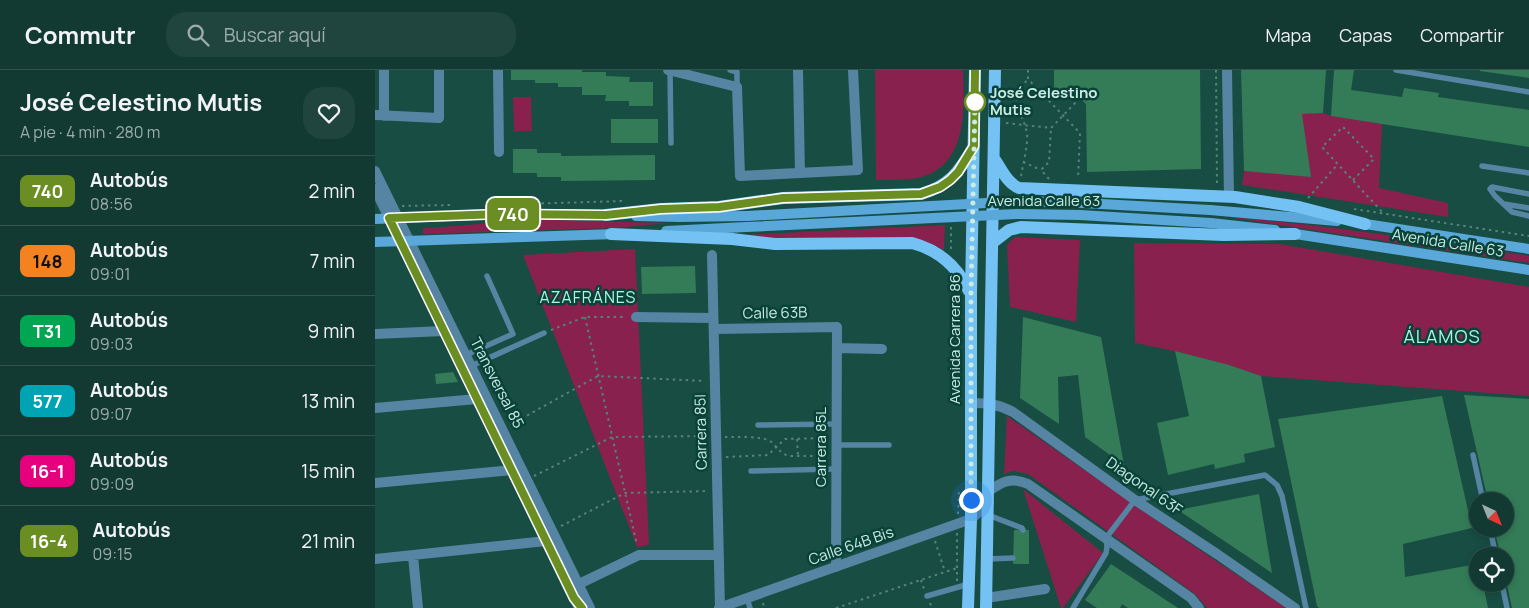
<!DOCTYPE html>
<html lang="es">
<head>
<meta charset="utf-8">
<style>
	body { margin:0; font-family:Manrope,sans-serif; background:#1f453e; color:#f1f3f6; height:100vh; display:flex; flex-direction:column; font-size:19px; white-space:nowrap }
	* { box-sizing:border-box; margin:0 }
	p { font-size:16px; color:#9cadac }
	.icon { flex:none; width:28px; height:28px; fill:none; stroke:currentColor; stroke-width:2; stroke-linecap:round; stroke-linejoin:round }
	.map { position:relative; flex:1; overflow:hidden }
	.details { display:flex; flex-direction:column; background:#123a32; width:375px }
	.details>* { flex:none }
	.badge { padding:0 10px; border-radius:8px; font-size:18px; line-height:32px }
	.needle { width:32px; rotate:137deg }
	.fabs { position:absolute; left:1094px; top:422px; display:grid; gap:10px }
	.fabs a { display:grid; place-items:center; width:45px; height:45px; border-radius:50%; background:#123a32; box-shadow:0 2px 8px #0003,0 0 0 1px #31544d; font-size:25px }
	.you { position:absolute; width:25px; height:25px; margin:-12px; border:4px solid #fff; border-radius:50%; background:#1a73e8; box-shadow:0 0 0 8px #1a73e833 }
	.map>.badge { position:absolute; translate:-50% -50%; box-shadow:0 0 0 2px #fff }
	.round { display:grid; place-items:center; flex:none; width:52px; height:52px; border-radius:20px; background:#1f453e }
	.headline { display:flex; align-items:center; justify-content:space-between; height:85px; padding:0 20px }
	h1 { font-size:24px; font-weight:700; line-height:38px }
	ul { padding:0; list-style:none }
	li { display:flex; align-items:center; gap:15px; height:70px; padding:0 20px; border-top:1px solid #31544d }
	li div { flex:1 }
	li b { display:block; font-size:19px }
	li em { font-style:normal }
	li .badge { min-width:55px; font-weight:700; text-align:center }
	header { display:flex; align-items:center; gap:30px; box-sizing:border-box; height:70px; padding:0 25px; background:#123a32; border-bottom:1px solid #31544d }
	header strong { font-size:24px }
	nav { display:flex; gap:28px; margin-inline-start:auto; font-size:18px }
	.search { width:350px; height:45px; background:#1f453e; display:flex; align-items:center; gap:12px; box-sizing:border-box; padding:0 18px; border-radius:20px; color:#9cadac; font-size:19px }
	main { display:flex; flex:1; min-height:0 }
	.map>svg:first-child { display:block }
</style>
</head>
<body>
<header>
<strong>Commutr</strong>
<div class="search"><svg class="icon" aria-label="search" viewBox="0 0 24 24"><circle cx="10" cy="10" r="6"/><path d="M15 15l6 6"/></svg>Buscar aquí</div>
<nav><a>Mapa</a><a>Capas</a><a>Compartir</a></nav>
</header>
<main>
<section class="details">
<div class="headline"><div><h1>José Celestino Mutis</h1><p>A pie · 4 min · 280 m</p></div><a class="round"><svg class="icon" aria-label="heart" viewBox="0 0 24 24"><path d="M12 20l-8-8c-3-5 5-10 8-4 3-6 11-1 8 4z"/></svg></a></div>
<ul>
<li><span class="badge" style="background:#6b8e23;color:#fff">740</span><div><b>Autobús</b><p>08:56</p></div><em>2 min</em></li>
<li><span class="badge" style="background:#f58220;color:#111">148</span><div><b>Autobús</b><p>09:01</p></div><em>7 min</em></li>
<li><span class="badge" style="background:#00a651;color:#fff">T31</span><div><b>Autobús</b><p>09:03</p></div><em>9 min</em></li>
<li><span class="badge" style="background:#00a3b4;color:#fff">577</span><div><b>Autobús</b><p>09:07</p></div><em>13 min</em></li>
<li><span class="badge" style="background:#e6007e;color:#fff">16-1</span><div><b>Autobús</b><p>09:09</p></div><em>15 min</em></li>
<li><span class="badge" style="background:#6b8e23;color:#fff">16-4</span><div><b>Autobús</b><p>09:15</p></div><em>21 min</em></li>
</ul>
</section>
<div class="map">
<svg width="1154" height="538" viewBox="0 0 1154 538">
	<rect width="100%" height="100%" fill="#184d43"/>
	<!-- green -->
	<path fill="#88214e" d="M500,0H588C589,35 593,86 555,104C539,111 518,110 501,110Z
		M138,27H156L157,61H139Z
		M948,43L958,46L1007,54L1004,118L1073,133V147L867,115L869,101L927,44Z
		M853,147C954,155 1054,171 1154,186V193Z
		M173,150L294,153L239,158L48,164V158C90,156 131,151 173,150Z
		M570,155L569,180L557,174L396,169L367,165Z
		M640,167L705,170L701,252L635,237L632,175Z
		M759,173L905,174L1154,217V326L886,306C844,292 803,281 760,273Z
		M260,179L274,475L262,477L148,185Z
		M632,346L801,464L911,538H832L820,524L653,404L638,401L629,404Z
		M648,419L728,483L688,538H686Z"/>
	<!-- building -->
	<path fill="#347c58" d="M136,0H207V2H231V6L255,7L254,12H278V36H254V31H230L231,25H207V17H183V13H160V10H136Z
		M679,0H825L826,99L712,102L711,34L700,23H679Z
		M866,0H951L948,43L927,44L936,107L869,101Z
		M959,0H979L976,20L1027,27L1029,18L1064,23L1063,27L1154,40V77L956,46Z
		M1105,0H1154V8L1105,1Z
		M236,49H283V73H236Z
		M138,79H162V83H186V86L280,85V110L186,111V107H162V103H138Z
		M320,196L321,223L267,224L266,197Z
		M648,247L726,267L749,395L710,367L703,305L683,307L684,354L645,328Z
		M800,281L854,295L886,306L900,377L869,384L870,392L840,399L839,394L793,405L782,353L814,346Z
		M78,302L83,312L61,314L60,304Z
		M1089,325L1154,329V538H1137L1130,506V486H1126L1119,459H1130V431H1113Z
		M1067,326L1097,458L1028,474L1030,507L1102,494V514H1108L1113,538H944L942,536L903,349Z
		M884,424L897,503L803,440Z
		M639,460H654V494H638Z
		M736,494L803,538H753L747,534L745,538H722L710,530Z"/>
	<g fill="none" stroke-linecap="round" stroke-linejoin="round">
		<!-- path -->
		<path stroke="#55837a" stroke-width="2" stroke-dasharray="2.5 4" stroke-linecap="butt" d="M653,0V9L705,63L703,109
			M841,0L842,115
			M631,53L676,58L705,28
			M648,92L666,100
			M646,106C648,95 653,75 652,64C648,40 631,33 653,9
			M674,109L666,100L674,92L676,58
			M978,110L999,89L968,57L947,77L1009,144
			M933,128L963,94
			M147,134L248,131
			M27,136L75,135
			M979,139L1154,166
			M576,157V182
			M580,219L584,319
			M210,247L262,475
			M176,260L210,247H251
			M135,355L223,306L330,311
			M350,367C361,367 386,366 395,371C402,376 405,384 414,386H452
			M422,369L423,386
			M351,387L393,385L410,369L452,368
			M159,406L237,367L333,366
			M583,444L584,418
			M186,456L250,423L333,421
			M560,471L570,502
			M546,510L549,519
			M582,511V463
			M388,533L389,538
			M555,533L557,538
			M461,538L582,498"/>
		<!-- service -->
		<path stroke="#5684a3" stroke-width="5.5" d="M295,0L296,73
			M355,0L362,2V17
			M1021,0L1154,22
			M1107,96L1154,103
			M1154,124L1117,117L1115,119L1120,126L1137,142L1154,146
			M1129,134L1154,138
			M91,285L138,264L112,206
			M96,296L169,263
			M383,355L462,354
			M461,375H514
			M1098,385L1108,431
			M376,401L461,399
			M613,445L647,458L648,460
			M1115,459L1121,486
			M612,489L638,488
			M1127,514L1132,538
			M552,526L594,514
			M372,528L375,538
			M698,538L731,483L732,477L731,468L760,430L890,405L902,415L907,426L931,538"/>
		<!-- minor -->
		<path stroke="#5684a3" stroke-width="10" d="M123,0L124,82
			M293,0L362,17L365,106L483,100L478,0
			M423,0L425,103
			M852,0L854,126
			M0,45L64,48V0
			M9,46V0
			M337,185L345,538
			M261,247L338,248
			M339,259L462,257L461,497
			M0,264L69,261
			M462,278L507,279
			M0,338L102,329
			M0,413L137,400
			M38,486L43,538
			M0,489L171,471
			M204,514L264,485H343
			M611,528L670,519"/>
		<!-- tertiary -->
		<path stroke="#5684a3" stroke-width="10" d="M0,101L215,538
			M0,119L204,538
			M596,333C612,333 623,334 638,342L760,430L842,484L920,538
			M614,421C628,411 637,407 653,414L816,528L824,538
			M344,538L596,449L614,433"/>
		<!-- secondary -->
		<path stroke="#5aa8d9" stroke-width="10" d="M835,140L962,151
			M261,146L304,147L372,146
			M0,149L125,144L236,145
			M836,153L900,160
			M984,153L1154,179
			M291,161L371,157
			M914,163L1154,200
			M0,172L241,164"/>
		<!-- primary -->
		<path stroke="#74c1f4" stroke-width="12" d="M620,90C627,100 632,113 644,118L860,127L924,137L990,154
			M231,145L286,139L344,137L408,128L546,124C574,116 584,102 598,78
			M236,164L357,169L400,174L537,173C564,180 582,196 594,221
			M617,173L634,160L646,157L849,165L920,164
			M593,538L596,449V224L600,0
			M611,538L620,0"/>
		<!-- secondary-bridge -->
		<path stroke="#5aa8d9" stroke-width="10" d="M372,146L646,131L708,133L835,140
			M371,157L642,144L705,145L836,153"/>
	</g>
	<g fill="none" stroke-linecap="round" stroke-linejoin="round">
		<!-- line casing -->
		<g stroke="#fff" stroke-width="11">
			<path id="line" d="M207,538L199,528L14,148L125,144L231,145L286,139L344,137L408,128L546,124L565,117L575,110L583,102L599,76L600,0"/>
		</g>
		<!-- line -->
		<use href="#line" stroke="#6b8e23" stroke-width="8"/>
		<!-- walk -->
		<path stroke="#caece3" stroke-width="5" stroke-dasharray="0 9" d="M596,430V224L600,32"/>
	</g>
	<!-- markers -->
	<circle fill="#fff" stroke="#6b8e23" stroke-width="2.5" cx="600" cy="32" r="10"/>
	<g text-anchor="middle" stroke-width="5" stroke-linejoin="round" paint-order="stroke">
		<!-- stop labels -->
		<g font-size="15" font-weight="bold" fill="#caece3" stroke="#094239" text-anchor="start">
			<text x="615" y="28">José Celestino<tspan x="615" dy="17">Mutis</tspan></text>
		</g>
		<!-- street labels -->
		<g font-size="15" fill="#caece3" stroke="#094239">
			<text x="669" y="136">Avenida Calle 63</text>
			<text transform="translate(1073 173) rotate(9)" y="5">Avenida Calle 63</text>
			<text transform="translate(400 243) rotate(-1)" y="5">Calle 63B</text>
			<text transform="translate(580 269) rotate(-90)" y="5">Avenida Carrera 86</text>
			<text transform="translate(122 313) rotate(63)" y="5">Transversal 85</text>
			<text transform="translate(326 362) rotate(-91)" y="5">Carrera 85I</text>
			<text transform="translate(446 377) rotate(-90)" y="5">Carrera 85L</text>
			<text transform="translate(769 416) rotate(35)" y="5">Diagonal 63F</text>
			<text transform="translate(476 476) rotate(-19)" y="5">Calle 64B Bis</text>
		</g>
		<!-- neighbourhood labels -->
		<g font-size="16" letter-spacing="1" fill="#aef4e4" stroke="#094239">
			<text x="213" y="233">AZAFRÁNES</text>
		</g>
		<!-- quarter labels -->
		<g font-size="18" letter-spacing="1" fill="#aef4e4" stroke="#094239">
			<text x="1067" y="273">ÁLAMOS</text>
		</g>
	</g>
</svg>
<div class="fabs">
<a><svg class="needle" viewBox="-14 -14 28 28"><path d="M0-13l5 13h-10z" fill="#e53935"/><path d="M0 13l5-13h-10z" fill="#9cadac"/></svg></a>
<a><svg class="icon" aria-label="locate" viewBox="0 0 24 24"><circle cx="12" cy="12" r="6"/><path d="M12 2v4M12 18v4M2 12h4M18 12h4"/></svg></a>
</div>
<div class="you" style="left:596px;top:430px"></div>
<b class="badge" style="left:138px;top:144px;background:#6b8e23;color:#fff">740</b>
</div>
</main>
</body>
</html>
